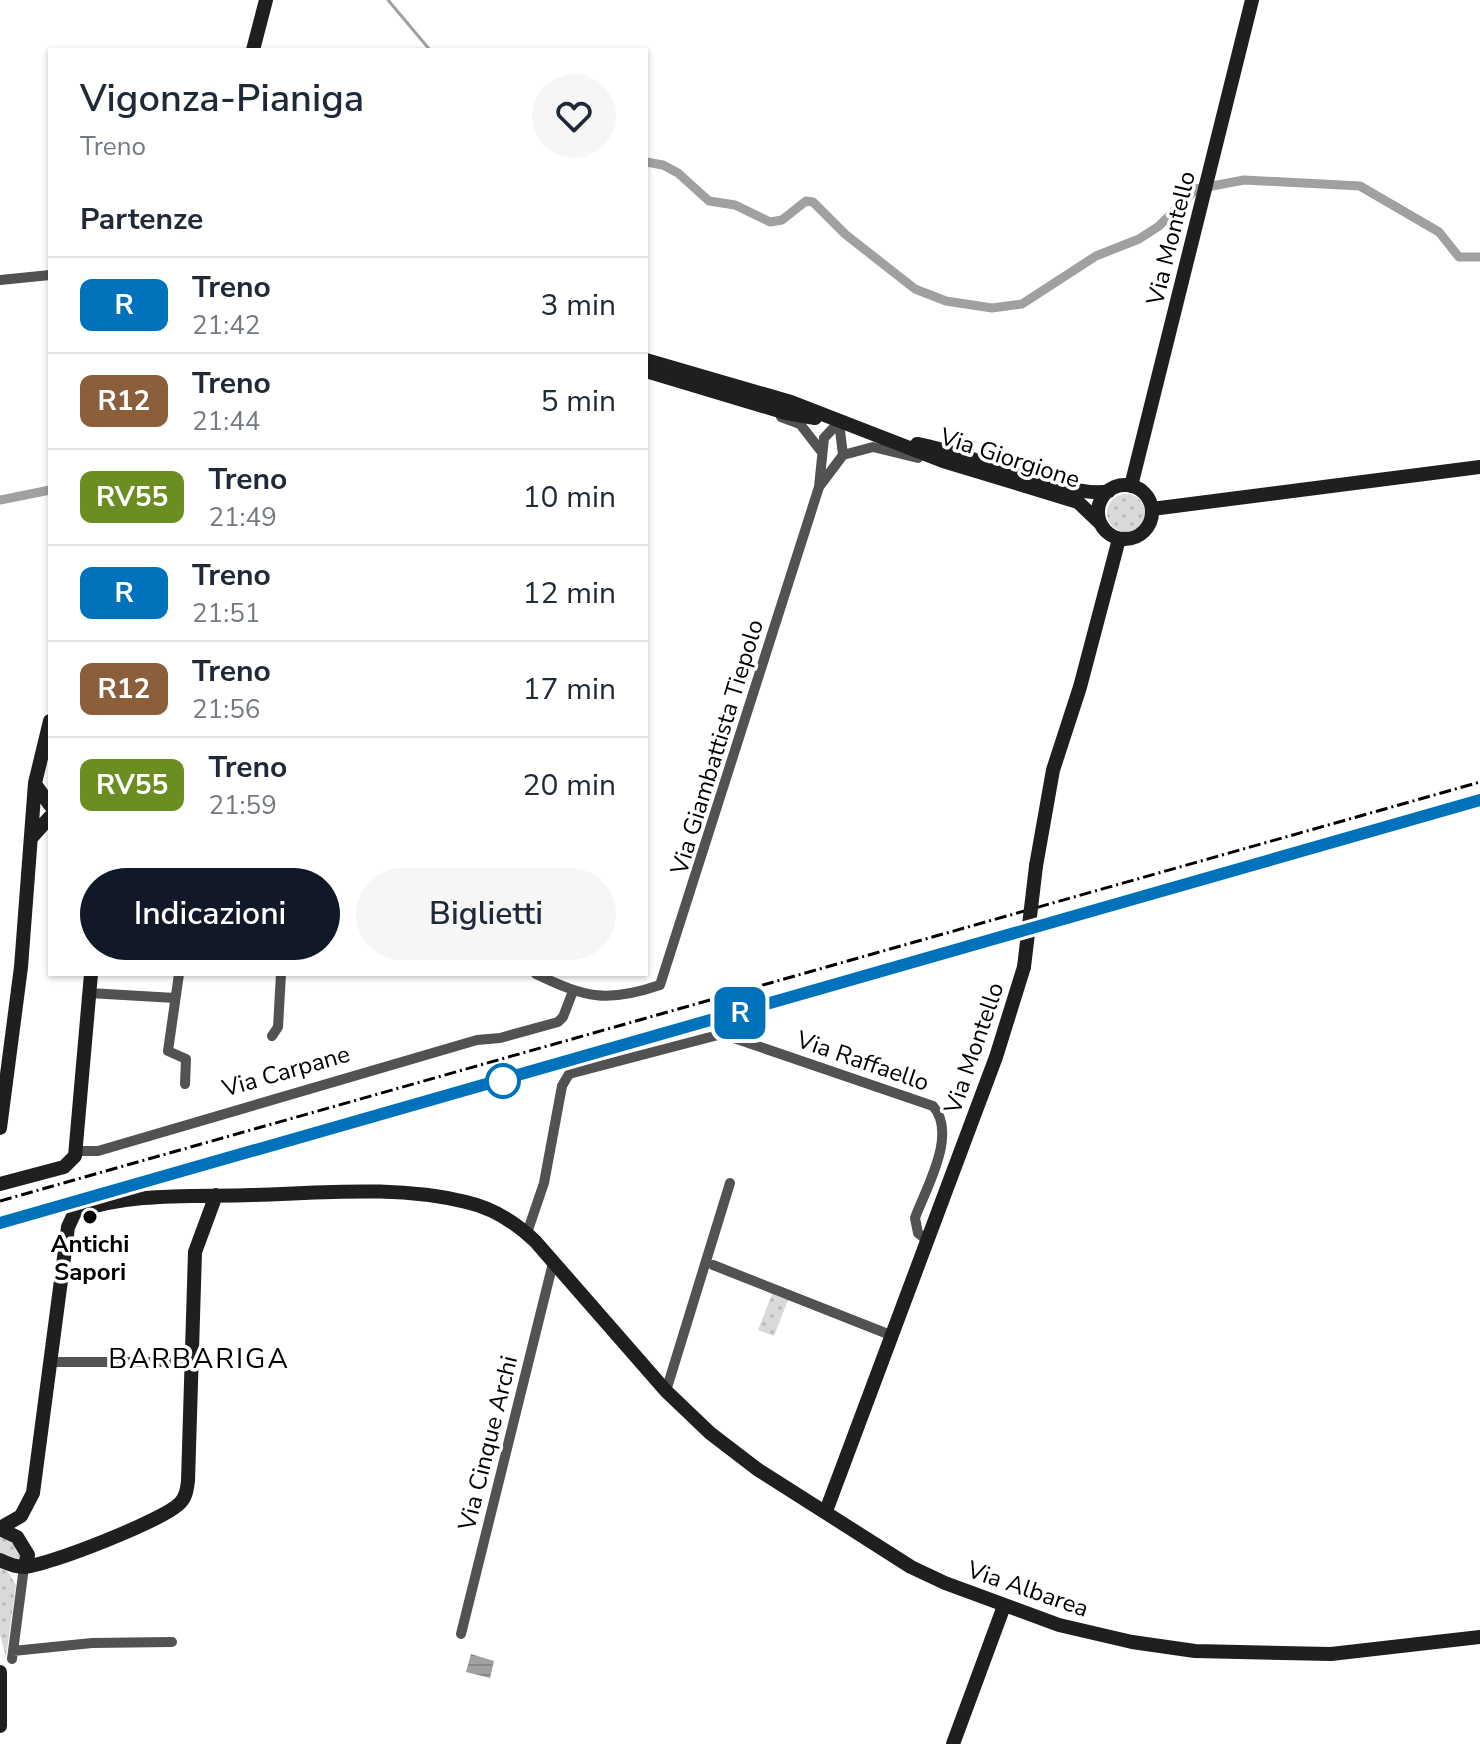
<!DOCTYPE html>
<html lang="it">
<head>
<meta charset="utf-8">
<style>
	body { margin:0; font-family:"Nunito Sans",sans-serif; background:#f6f6f7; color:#1f2937; height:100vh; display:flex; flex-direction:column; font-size:30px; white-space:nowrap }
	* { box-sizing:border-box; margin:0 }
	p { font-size:26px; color:#747a83 }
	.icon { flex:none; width:44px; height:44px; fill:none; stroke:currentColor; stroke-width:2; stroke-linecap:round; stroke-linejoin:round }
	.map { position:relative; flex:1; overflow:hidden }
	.details { position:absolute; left:48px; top:48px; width:600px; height:928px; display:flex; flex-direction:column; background:#fff; border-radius:0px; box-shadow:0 2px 6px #0004 }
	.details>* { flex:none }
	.badge { padding:0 16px; border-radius:12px; font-size:28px; line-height:52px }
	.map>.badge { position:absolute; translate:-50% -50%; box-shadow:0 0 0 4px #fff }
	h2 { padding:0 32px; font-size:30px; line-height:72px }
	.round { display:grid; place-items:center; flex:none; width:84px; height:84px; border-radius:42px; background:#f6f6f7 }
	.head { display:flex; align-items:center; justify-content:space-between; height:136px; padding:0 32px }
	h1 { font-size:38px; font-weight:600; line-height:60px }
	.button { display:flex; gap:16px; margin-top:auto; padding:16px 32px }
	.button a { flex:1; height:92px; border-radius:48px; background:#111827; color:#fff; font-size:32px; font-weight:600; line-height:92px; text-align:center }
	.button a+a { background:#f6f6f7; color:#1f2937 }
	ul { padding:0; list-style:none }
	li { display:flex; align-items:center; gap:24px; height:96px; padding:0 32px; border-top:2px solid #e0e1e3 }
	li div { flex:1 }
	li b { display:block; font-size:30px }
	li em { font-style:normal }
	li .badge { min-width:88px; font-weight:700; text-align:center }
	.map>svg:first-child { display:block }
</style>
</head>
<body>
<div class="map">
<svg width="1480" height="1744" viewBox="0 0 1480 1744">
	<defs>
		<pattern id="grass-dots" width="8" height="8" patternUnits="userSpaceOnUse" patternTransform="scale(2)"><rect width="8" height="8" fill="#d9d9d9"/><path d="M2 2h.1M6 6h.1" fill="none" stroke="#b8b8b8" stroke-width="1.8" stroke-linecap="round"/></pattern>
		<pattern id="water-rules" width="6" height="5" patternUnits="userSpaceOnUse" patternTransform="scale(2)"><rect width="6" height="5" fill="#a0a0a0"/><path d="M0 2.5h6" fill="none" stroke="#888"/></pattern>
	</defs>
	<rect width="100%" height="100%" fill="#fff"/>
	<!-- grass -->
	<path fill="url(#grass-dots)" d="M1107 513a19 19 0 1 1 38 0a19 19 0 1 1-38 0Z
		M772,1294L788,1300L774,1336L758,1330Z
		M0,1536L11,1538L22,1556L19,1562L0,1553Z
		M0,1567L8,1572L16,1585L6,1657L0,1635Z"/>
	<!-- water -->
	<path fill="url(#water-rules)" d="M471,1654L494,1661L490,1678L466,1672Z"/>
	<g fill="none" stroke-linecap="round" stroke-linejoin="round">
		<!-- stream -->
		<path stroke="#a0a0a0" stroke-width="3" d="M388,0L430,50"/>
		<!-- canal -->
		<path stroke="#a0a0a0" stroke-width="9" d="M646,162L663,165L678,173L709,201L735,205L770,222L782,220L806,201L813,202L845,234L915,289L946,301L992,308L1022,304L1096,256L1139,239L1159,226L1196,189L1244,180L1360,186L1439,232L1459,257H1480
			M0,500L50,490"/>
		<!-- street -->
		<path stroke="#525252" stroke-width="10" d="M0,280L50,275
			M781,417L800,424L821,451
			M843,455L873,447L918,458
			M179,974L168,1051L186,1059L185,1084
			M536,974C586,998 607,1003 660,985L819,487L824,438L839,422L843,455L819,487
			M89,993L175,998
			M272,1036L278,1027L281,974
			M76,1151H98L477,1040L500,1038L558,1022L563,1017L573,991
			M527,1233L544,1183L562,1086L569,1074L722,1034L933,1106C958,1134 926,1188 915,1218L918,1233L927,1240
			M713,1265L893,1336
			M50,1362H178
			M666,1391L730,1183
			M461,1634L553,1263
			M13,1651L92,1643L172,1642
			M12,1659L24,1567"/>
		<!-- secondary -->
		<path stroke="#1f1f1f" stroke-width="14" d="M253,50L266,0
			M646,360L791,402L943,461L1078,502L1101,524
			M646,371L786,413L815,418
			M917,444C965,451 1073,501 1109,491
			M1098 512a27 27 0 1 1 54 0a27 27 0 1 1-54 0Z
			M1131,486L1252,0
			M1152,509L1480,467
			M35,784L50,805
			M31,838L50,817
			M1036,866L1053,770L1080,687L1119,539
			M0,1128L21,967L35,783L50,721
			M0,1184L64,1167L75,1156L91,974
			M826,1511L996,1057L1024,967
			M0,1528L21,1516L33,1493L68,1227L75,1212C131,1192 193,1197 252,1195C323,1193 396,1185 466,1202C493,1208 515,1222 535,1241L666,1391L710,1433L757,1469L911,1567L945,1583L1059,1625L1132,1642L1195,1651L1331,1654L1480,1637
			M0,1529L17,1537L28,1555L24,1567
			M0,1560C8,1564 15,1567 24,1567C47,1566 164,1520 180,1503C186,1497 187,1489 188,1481L195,1252L216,1195
			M0,1672V1726
			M953,1744L1004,1606"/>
		<!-- rail -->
		<path stroke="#000" stroke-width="3" stroke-dasharray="12 4 2 4" stroke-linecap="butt" d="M0,1201L1480,782
			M0,1218L1480,794"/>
		<!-- secondary-bridge -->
		<path stroke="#1f1f1f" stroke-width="14" d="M1024,967L1036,866"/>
	</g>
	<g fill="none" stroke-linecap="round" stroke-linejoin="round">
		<!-- line casing -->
		<g stroke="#fff" stroke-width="18">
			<path id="line" d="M0,1223L1480,800"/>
		</g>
		<!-- line -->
		<use href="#line" stroke="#0072bc" stroke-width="12"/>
	</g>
	<!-- markers -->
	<circle fill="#fff" stroke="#0072bc" stroke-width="4" cx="503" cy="1081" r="16"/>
	<circle fill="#000" stroke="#fff" stroke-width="3" cx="90" cy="1217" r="8"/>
	<g text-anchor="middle" stroke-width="7" stroke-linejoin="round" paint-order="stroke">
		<!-- street labels -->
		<g font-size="24" fill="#000" stroke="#fff">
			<text transform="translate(1171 238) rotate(-76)" y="8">Via Montello</text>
			<text transform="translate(1010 458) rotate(18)" y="8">Via Giorgione</text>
			<text transform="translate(717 747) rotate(-73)" y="8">Via Giambattista Tiepolo</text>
			<text transform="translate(974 1048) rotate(-71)" y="8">Via Montello</text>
			<text transform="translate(863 1061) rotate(19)" y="8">Via Raffaello</text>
			<text transform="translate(286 1071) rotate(-16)" y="8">Via Carpane</text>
			<text transform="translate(488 1443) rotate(-76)" y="8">Via Cinque Archi</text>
			<text transform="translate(1028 1589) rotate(19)" y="8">Via Albarea</text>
		</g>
		<!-- poi labels -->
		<g font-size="24" font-weight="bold" fill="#000" stroke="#fff">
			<text x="90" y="1252">Antichi<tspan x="90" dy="28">Sapori</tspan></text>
		</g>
		<!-- quarter labels -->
		<g font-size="28" letter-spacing="2" fill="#000" stroke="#fff">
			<text x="199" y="1368">BARBARIGA</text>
		</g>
	</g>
</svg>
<b class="badge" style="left:740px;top:1013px;background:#0072bc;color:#fff">R</b>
<section class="details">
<div class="head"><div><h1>Vigonza-Pianiga</h1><p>Treno</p></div><a class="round"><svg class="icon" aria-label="heart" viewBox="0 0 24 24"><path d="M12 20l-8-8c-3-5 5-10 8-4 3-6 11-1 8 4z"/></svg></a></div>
<h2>Partenze</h2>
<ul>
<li><span class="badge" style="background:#0072bc;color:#fff">R</span><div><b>Treno</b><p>21:42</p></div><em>3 min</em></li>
<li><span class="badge" style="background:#8b5e3c;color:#fff">R12</span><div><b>Treno</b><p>21:44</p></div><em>5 min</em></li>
<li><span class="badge" style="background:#6b8e23;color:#fff">RV55</span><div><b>Treno</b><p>21:49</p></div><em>10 min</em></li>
<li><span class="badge" style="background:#0072bc;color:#fff">R</span><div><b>Treno</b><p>21:51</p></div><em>12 min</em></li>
<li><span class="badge" style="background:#8b5e3c;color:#fff">R12</span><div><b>Treno</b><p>21:56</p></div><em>17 min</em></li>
<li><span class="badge" style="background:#6b8e23;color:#fff">RV55</span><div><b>Treno</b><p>21:59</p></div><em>20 min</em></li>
</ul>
<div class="button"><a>Indicazioni</a><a>Biglietti</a></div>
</section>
</div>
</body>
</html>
